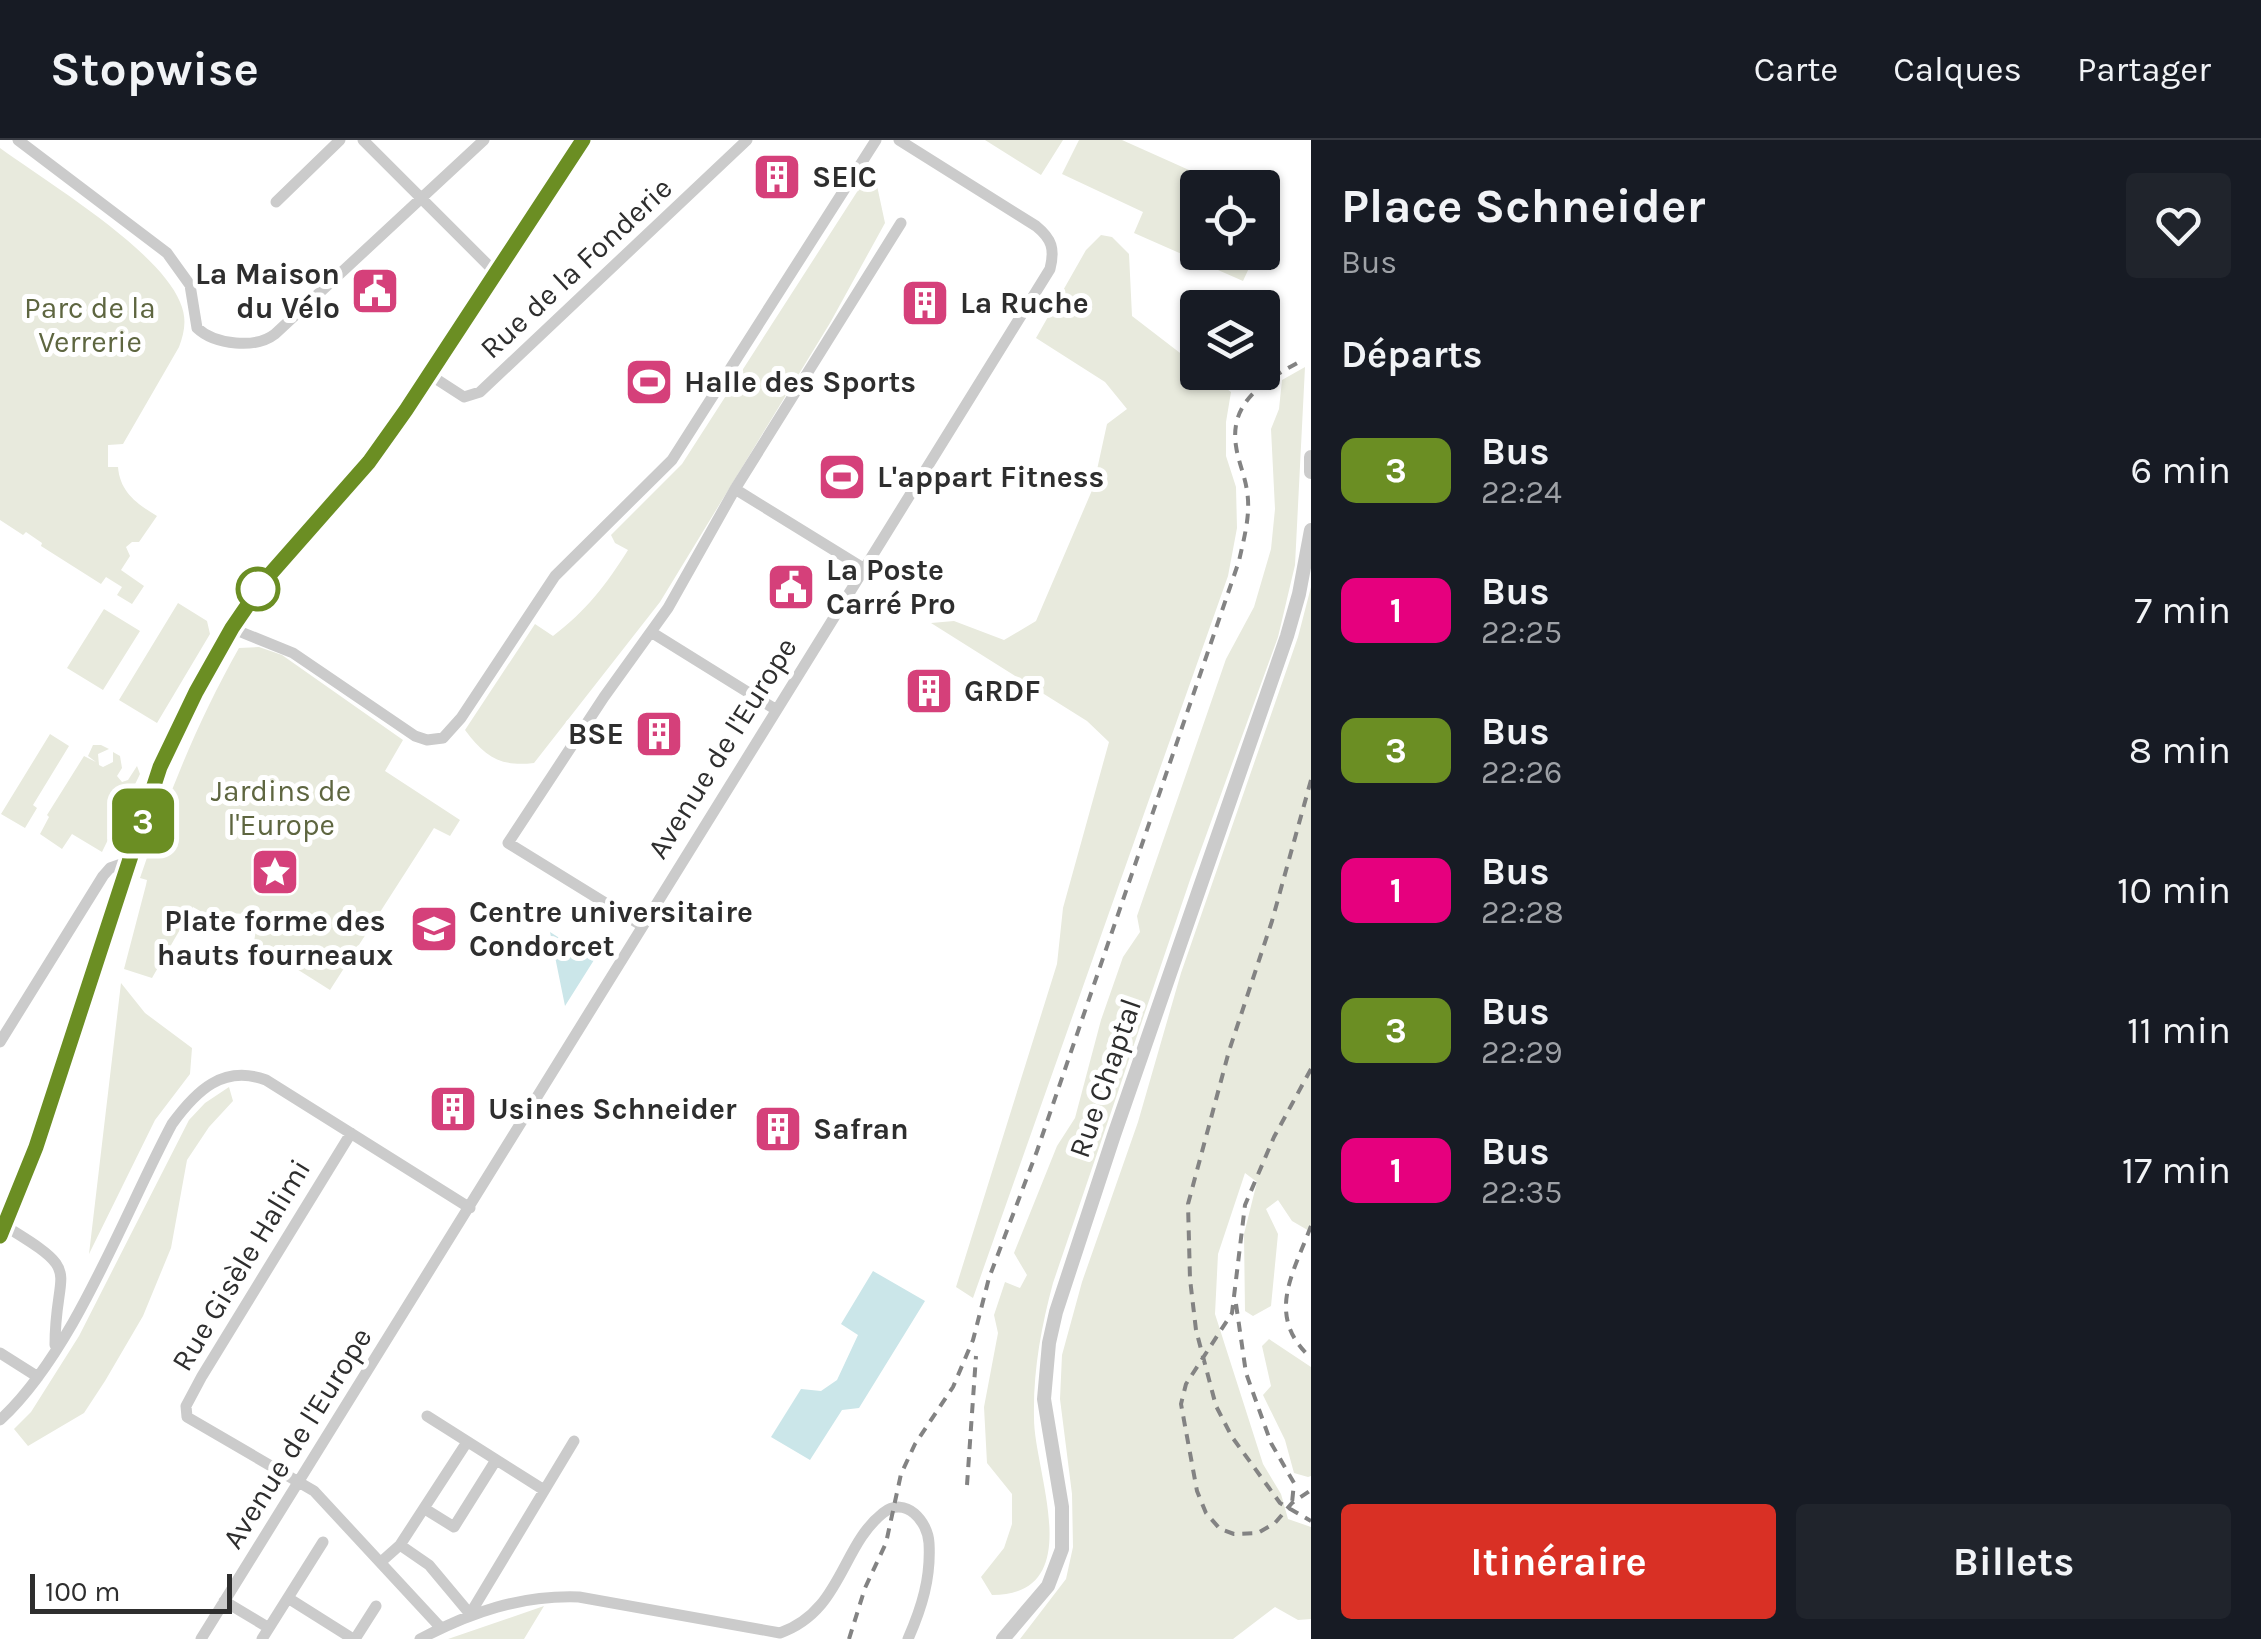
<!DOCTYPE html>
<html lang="fr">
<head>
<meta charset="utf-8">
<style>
	body { margin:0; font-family:Karla,sans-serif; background:#20242c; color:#f1f3f6; height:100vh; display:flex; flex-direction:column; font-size:38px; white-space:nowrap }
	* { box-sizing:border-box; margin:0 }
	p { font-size:32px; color:#9ea1a6 }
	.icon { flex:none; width:55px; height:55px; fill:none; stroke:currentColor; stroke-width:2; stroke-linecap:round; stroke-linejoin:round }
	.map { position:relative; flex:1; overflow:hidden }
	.panel { display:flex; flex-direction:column; background:#171b24; width:950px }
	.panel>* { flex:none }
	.badge { padding:0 20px; border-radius:15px; font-size:35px; line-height:65px }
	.fabs { position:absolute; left:1180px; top:30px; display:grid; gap:20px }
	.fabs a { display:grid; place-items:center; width:100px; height:100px; border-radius:10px; background:#171b24; box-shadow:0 2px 8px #0004; font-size:50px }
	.scale { position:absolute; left:30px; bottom:25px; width:202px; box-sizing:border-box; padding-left:10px; border:5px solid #2e2e2e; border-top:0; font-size:28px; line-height:35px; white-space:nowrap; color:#2e2e2e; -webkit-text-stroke:8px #fff; paint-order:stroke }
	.map>.badge { position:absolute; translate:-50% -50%; box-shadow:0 0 0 5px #fff }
	h2 { padding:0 30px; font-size:38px; line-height:90px }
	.round { display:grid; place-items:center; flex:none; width:105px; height:105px; border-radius:10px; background:#20242c }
	.head { display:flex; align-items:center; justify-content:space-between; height:170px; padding:0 30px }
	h1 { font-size:48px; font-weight:700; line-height:75px }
	.button { display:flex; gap:20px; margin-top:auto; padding:20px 30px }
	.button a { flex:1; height:115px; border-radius:10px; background:#d93025; color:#fff; font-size:40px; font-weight:700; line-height:115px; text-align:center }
	.button a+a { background:#20242c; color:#f1f3f6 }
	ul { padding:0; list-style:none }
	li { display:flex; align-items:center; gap:30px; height:140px; padding:0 30px }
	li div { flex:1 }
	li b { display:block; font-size:38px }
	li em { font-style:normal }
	li .badge { min-width:110px; font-weight:700; text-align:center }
	header { display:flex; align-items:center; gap:60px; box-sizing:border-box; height:140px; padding:0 50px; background:#171b24; border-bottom:2px solid #363941 }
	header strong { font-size:48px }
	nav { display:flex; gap:55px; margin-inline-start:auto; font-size:35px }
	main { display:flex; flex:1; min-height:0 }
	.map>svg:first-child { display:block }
</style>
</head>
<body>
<header>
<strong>Stopwise</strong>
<nav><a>Carte</a><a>Calques</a><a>Partager</a></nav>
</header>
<main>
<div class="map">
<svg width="1311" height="1499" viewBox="0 0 1311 1499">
	<rect width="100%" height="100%" fill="#fff"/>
	<!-- green -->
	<path fill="#e8eadd" d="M985,0H1063L1041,35Z
		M1079,0H1122L1227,47L1198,48V112L1256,113L1243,141L1134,93L1143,72L1062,34Z
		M0,8C48,43 158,109 180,162C187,178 185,191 179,207L123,304L108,305V327H118C120,352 137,364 157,376L139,402H132L126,407L130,416L121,430L144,446L132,464L117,455L122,447L106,437L101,444L41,406L42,403L26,392L23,395L0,380Z
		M873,27L885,83L830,183L660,462L534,623C500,627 485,617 465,590L535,484L553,496C586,471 606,445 628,410L615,403L611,395L682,324Z
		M1101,95L1112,97L1129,114L1132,176L1197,226L1198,232L1206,233L1231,252L1226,282V316L1236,347L1237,388L1228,436L973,1158L956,1147L1057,824L1063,768L1109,602L1087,581L931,483L954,481L1004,500L1036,481L1093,348L1107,284L1127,269L1105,242L1036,198L1086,110Z
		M1305,227L1295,425L1278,497L1191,737L1053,1143C1041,1188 1033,1231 1034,1278C1034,1333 1089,1455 992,1455L981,1437L1004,1408L1012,1384V1354L987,1323L984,1267L998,1193L994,1175L1005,1142L1020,1148L1027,1135L1014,1113L1057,1006L1075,978L1101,880L1123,817L1140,792L1137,776L1226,519L1254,467L1271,409L1275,369L1271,289L1279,269L1282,240Z
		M1311,447V1092L1292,1081L1278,1060L1266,1069L1278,1094L1271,1166L1253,1176L1245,1171L1244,1094L1257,1042L1245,1033L1218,1114L1215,1174L1263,1324L1281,1354L1288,1379L1311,1387V1479L1298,1480L1275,1467L1233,1499H1020L1066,1439L1073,1407L1072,1354L1060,1259L1062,1215L1082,1142L1138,982L1181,833L1298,497Z
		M178,463L207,481L210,494L157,583L119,560Z
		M104,469L140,491L103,550L67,528Z
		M259,507L282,515L403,600L385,631L460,680L450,696L434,688L330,850L254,802L256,789L245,774L228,773L220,782L193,767L152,838L124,829L146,745L147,740L140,738C167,658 197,582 239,508Z
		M50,594L69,606L33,665L37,668L25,688L1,674Z
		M93,605H101L109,609L98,614L99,625L103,627L113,622V612L120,616L122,628L117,636L122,642L128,640L137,626L140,634L102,712L72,694L62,709L40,694L49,677L47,675L84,616L96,622L88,616Z
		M121,843L145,873L192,908L190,934L155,980L89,1114Z
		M229,947L233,961L209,987L187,1020L171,1108L143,1176L105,1241L84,1273L28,1306L14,1289L31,1272L79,1196L189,980L205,963Z
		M1269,1199L1311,1227V1336L1308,1337L1294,1333L1285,1300L1263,1255L1271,1246L1262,1206Z
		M544,1466L524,1499H448Z"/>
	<!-- water -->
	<path fill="#cbe6e9" d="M550,792L594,820L565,866Z
		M873,1131L925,1161L859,1268L842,1270L810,1320L771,1297L801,1249L821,1251L837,1240L858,1195L841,1184Z"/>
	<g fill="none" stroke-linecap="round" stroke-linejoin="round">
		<!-- minor -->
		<path stroke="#cbcbcb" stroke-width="11" d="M18,0L167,113L190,145L197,188C215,205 256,209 275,194L484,0
			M363,0L495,132
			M276,62L340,0
			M430,235L464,257L480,252L747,0
			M735,349L901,83
			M231,488L293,513L415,596L427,600L443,598L461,578L555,436L672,320L876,0
			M651,492L775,569
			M641,785L508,703L604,557L668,468L735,349L863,428
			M0,902L103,736L110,728L130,721
			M351,993L202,1236L186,1266L187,1277L314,1351L441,1488
			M5,1086C86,1135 55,1125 55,1205
			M0,1213L38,1237
			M427,1276L544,1350
			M0,1280C74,1212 124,1074 172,984C196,951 223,924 266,940L470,1068
			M425,1369L454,1387L496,1320
			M400,1405L429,1425L470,1474L574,1301
			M382,1421L400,1405L467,1302
			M288,1458L353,1499
			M224,1461L269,1488
			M201,1499L1050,129C1055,109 1052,99 1036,86L899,0
			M262,1499L323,1402
			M355,1499L376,1466
			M420,1499C471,1472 521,1455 579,1457L780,1493C842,1471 841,1406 883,1373C906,1355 928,1382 929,1403C931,1438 922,1467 908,1499"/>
		<!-- tertiary -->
		<path stroke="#cbcbcb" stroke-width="14" d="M1311,317V332
			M1003,1499L1048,1446L1062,1409V1367L1044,1259L1049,1203L1056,1172L1114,995L1287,496L1299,454L1311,390"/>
		<!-- secondary -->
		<path stroke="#b8b8b8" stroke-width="15" d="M0,1096L36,1007L160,627L195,552L231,488L265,440L386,299L583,0"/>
		<!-- rail -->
		<path stroke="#838383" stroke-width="4" stroke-dasharray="10 8" stroke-linecap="butt" d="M1311,640L1272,781L1229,911L1188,1064L1190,1139L1196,1190L1216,1266L1232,1297L1280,1363L1311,1381
			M1311,929L1274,997L1245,1065L1232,1173L1186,1244L1181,1264L1197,1351L1206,1373L1220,1389L1234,1394L1258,1393L1275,1383L1292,1363L1311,1350
			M1311,1086C1293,1134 1265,1176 1311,1218
			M1236,1164L1246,1233L1271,1303L1294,1343L1292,1363
			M967,1345L976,1216
			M849,1499L865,1448L886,1403L901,1334L915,1304L953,1247L973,1200L989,1138L1037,1011L1239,421C1244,398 1251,374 1247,351C1245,336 1238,321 1236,306C1229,261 1266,240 1301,221"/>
	</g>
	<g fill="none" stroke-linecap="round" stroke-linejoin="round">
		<!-- line casing -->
		<g stroke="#fff" stroke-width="22">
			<path id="line" d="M0,1096L36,1007L160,627L196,552L232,488L265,440L369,322L406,270L583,0"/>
		</g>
		<!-- line -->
		<use href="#line" stroke="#6b8e23" stroke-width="15"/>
	</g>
	<!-- icons -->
	<defs>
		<g id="building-square" transform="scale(2.5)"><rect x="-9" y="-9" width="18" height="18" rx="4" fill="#d5407a" stroke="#fff"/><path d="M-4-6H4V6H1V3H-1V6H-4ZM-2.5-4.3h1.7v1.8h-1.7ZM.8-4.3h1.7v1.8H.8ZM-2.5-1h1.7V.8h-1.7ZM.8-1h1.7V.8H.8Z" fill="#fff"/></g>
		<g id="civic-square" transform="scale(2.5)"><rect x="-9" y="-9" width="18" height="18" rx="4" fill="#d5407a" stroke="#fff"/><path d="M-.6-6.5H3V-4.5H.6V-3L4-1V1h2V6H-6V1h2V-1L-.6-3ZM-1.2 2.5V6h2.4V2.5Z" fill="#fff"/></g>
		<g id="stadium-square" transform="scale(2.5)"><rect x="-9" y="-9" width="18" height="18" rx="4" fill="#d5407a" stroke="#fff"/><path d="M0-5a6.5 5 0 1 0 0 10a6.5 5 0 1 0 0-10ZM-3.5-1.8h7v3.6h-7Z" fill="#fff"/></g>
		<g id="sight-square" transform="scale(2.5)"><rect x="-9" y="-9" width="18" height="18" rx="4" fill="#d5407a" stroke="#fff"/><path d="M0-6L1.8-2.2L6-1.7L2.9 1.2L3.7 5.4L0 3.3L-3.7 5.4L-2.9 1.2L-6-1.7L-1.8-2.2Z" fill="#fff"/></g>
		<g id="university-square" transform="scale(2.5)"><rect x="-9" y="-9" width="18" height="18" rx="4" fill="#d5407a" stroke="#fff"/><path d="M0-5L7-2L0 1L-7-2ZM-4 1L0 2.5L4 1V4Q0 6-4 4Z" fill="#fff"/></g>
	</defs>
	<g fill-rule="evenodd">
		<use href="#building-square" x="777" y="37"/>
		<use href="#civic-square" x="375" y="151"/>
		<use href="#building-square" x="925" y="163"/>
		<use href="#stadium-square" x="649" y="242"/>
		<use href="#stadium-square" x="842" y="337"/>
		<use href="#civic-square" x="791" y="447"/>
		<use href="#building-square" x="929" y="551"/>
		<use href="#building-square" x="659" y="594"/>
		<use href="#sight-square" x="275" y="732"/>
		<use href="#university-square" x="434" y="789"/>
		<use href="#building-square" x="453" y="969"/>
		<use href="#building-square" x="778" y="989"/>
	</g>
	<!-- markers -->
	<circle fill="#fff" stroke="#6b8e23" stroke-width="5" cx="258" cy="449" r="20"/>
	<g text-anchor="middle" stroke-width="10" stroke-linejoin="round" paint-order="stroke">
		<!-- poi labels -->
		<g font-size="30" font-weight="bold" fill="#2e2e2e" stroke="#fff" text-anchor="start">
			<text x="812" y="47">SEIC</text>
			<text x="340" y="144" text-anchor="end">La Maison<tspan x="340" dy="34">du Vélo</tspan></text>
			<text x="960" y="173">La Ruche</text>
			<text x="684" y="252">Halle des Sports</text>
			<text x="877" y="347">L'appart Fitness</text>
			<text x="826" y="440">La Poste<tspan x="826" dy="34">Carré Pro</tspan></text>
			<text x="964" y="561">GRDF</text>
			<text x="624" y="604" text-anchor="end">BSE</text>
			<text x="469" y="782">Centre universitaire<tspan x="469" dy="34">Condorcet</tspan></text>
			<text x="275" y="791" text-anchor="middle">Plate forme des<tspan x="275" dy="34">hauts fourneaux</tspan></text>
			<text x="488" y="979">Usines Schneider</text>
			<text x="813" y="999">Safran</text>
		</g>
		<!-- street labels -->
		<g font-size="30" fill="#2e2e2e" stroke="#fff">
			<text transform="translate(576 128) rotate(-43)" y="10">Rue de la Fonderie</text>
			<text transform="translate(722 608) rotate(-58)" y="10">Avenue de l'Europe</text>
			<text transform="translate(1105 938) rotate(-71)" y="10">Rue Chaptal</text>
			<text transform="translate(241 1125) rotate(-59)" y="10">Rue Gisèle Halimi</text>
			<text transform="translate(297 1298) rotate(-58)" y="10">Avenue de l'Europe</text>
		</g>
		<!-- park labels -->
		<g font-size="30" fill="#5e6640" stroke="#fff">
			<text x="90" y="178">Parc de la<tspan x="90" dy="34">Verrerie</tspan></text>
			<text x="281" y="661">Jardins de<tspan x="281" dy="34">l'Europe</tspan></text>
		</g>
	</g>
</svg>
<div class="fabs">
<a><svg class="icon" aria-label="locate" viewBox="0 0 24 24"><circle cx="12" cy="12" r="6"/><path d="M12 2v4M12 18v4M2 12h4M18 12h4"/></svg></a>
<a><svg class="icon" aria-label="layers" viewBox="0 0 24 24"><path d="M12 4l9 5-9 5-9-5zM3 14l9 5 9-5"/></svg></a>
</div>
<div class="scale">100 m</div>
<b class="badge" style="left:143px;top:681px;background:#6b8e23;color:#fff">3</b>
</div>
<section class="panel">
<div class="head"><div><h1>Place Schneider</h1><p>Bus</p></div><a class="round"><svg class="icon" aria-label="heart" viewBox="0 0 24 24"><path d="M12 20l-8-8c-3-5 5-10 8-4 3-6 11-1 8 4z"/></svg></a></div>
<h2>Départs</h2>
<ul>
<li><span class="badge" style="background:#6b8e23;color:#fff">3</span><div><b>Bus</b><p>22:24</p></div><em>6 min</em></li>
<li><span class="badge" style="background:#e6007e;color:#fff">1</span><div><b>Bus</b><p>22:25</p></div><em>7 min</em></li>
<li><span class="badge" style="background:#6b8e23;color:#fff">3</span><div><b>Bus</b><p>22:26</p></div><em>8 min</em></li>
<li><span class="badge" style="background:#e6007e;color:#fff">1</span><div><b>Bus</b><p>22:28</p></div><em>10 min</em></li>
<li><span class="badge" style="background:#6b8e23;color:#fff">3</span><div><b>Bus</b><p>22:29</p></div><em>11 min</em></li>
<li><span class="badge" style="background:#e6007e;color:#fff">1</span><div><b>Bus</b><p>22:35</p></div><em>17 min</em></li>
</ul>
<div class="button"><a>Itinéraire</a><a>Billets</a></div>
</section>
</main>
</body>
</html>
